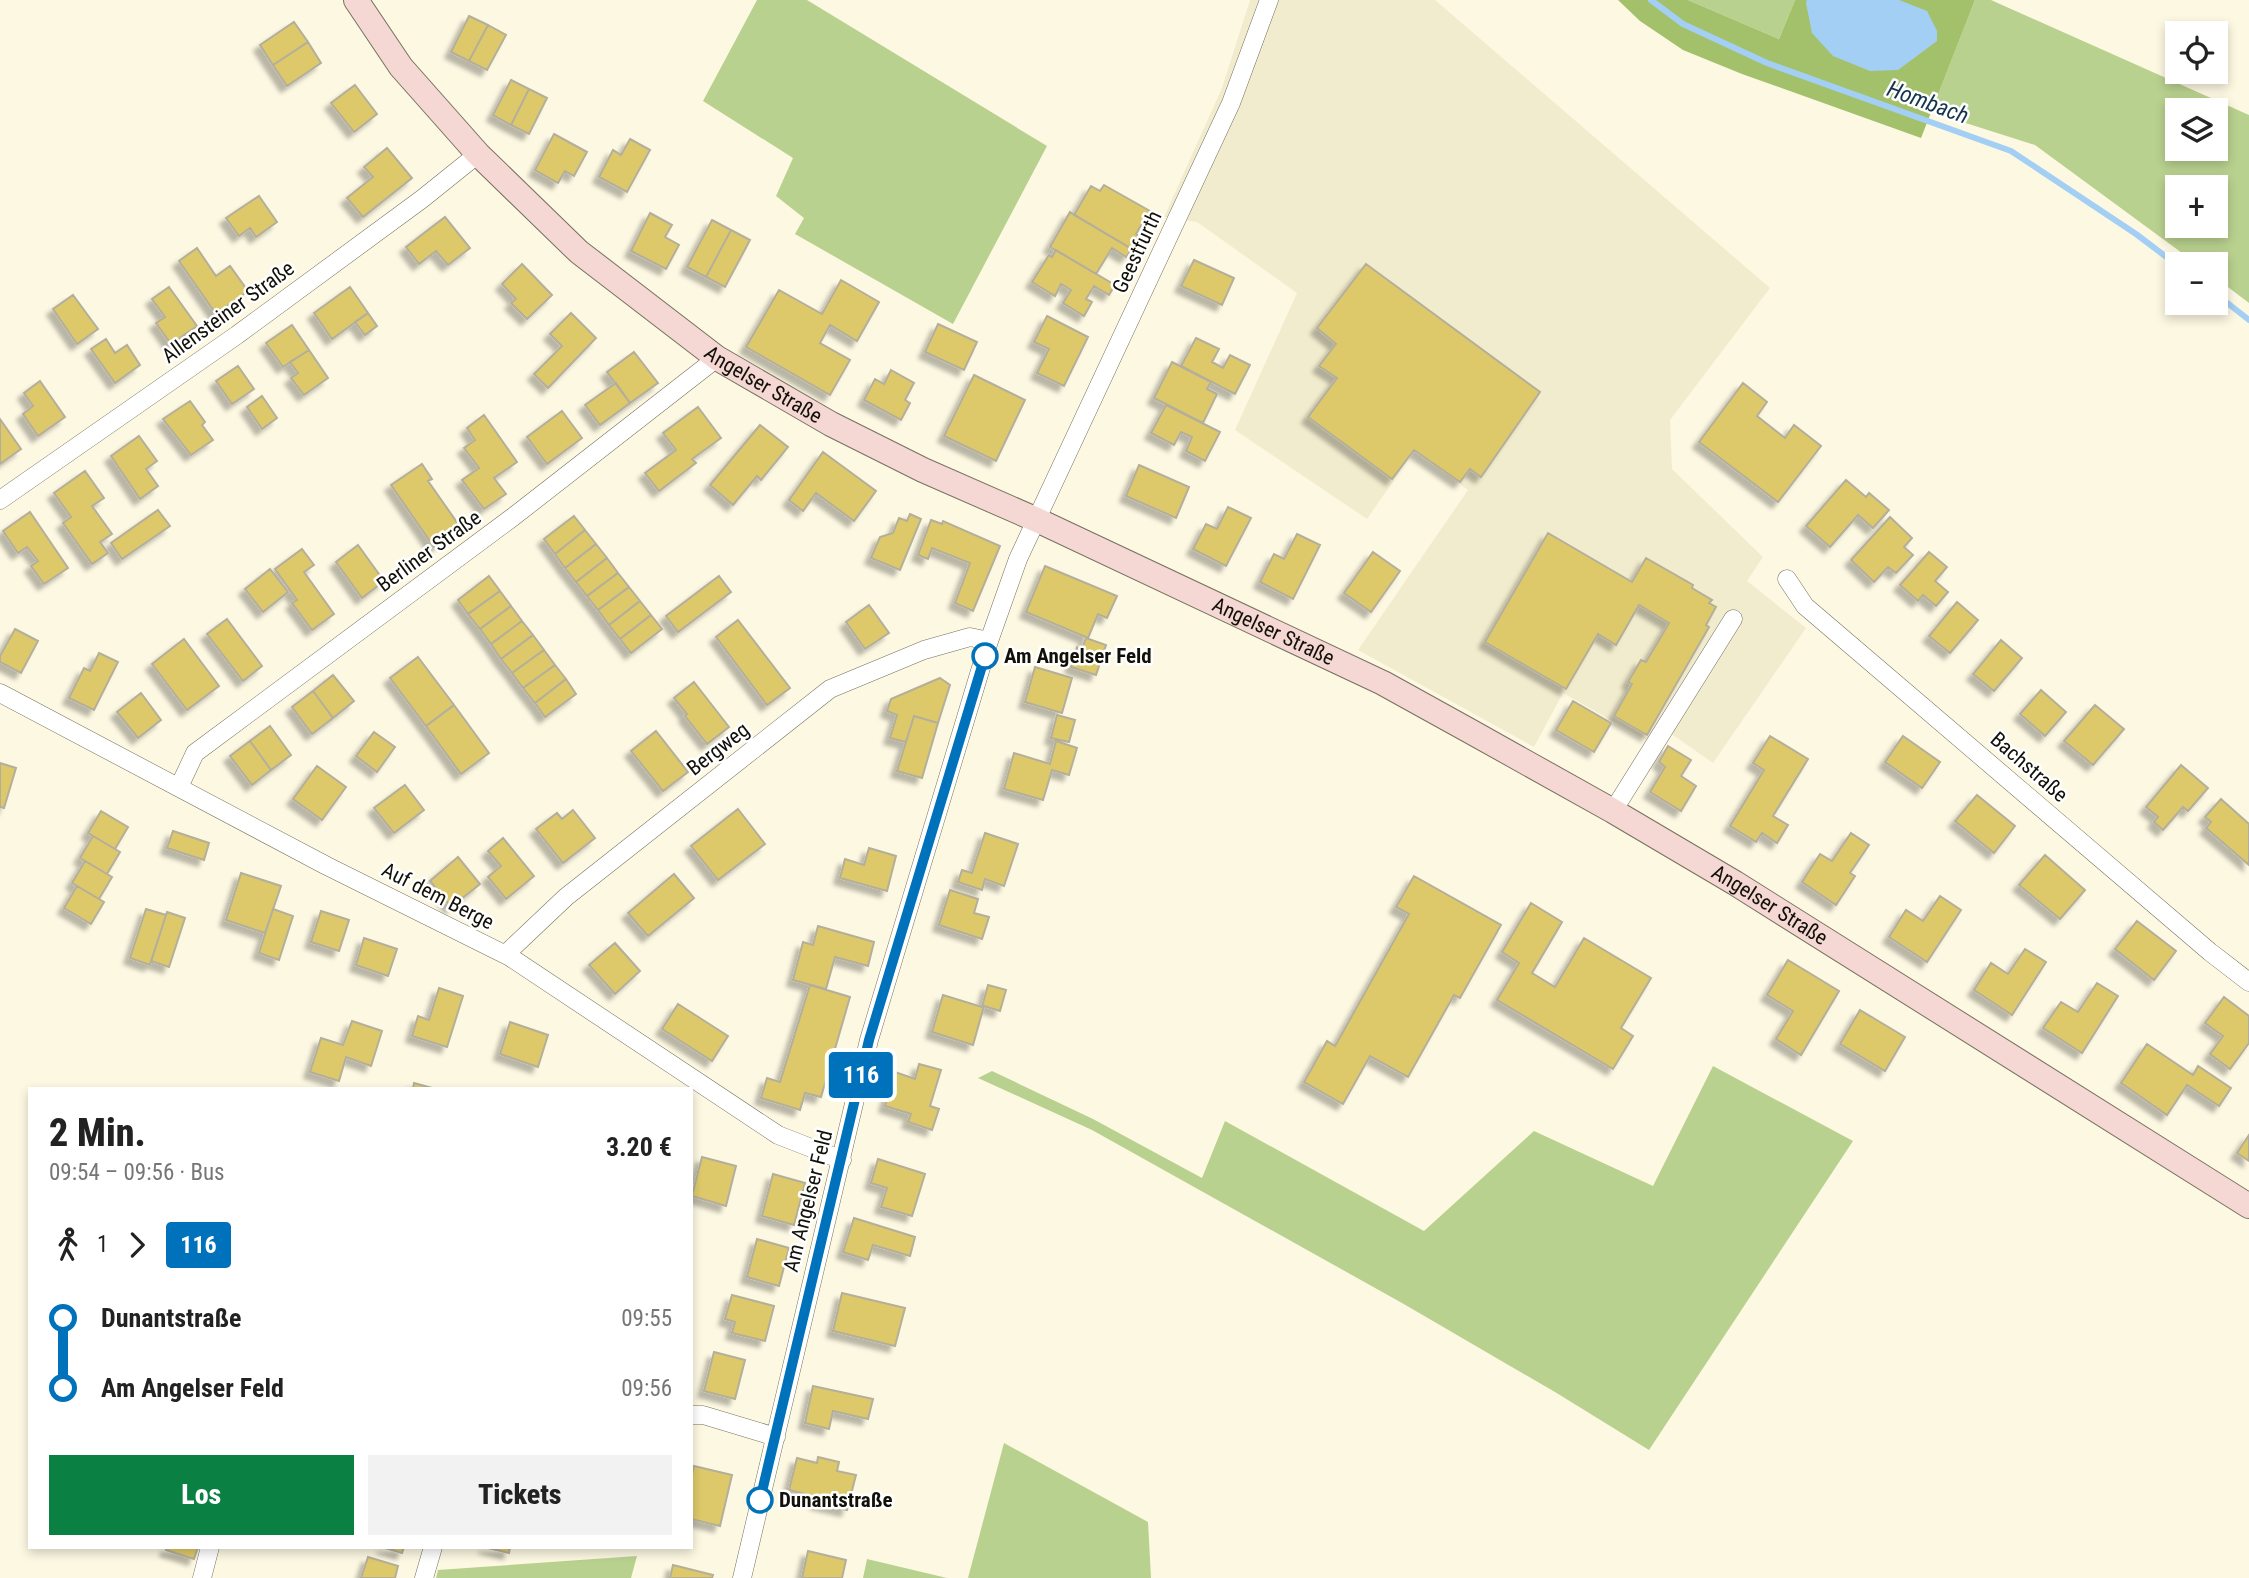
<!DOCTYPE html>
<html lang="de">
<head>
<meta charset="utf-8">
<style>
	body { margin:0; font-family:"Roboto Condensed",sans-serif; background:#f2f2f2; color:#222; height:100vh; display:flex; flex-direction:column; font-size:26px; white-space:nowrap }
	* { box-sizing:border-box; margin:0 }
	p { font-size:23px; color:#767676 }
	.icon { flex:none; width:38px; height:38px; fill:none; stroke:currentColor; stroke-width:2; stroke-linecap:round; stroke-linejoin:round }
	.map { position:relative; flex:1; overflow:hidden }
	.drawer { position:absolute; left:28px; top:1087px; width:665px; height:462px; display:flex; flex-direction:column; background:#fff; border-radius:0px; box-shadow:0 4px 10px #0003 }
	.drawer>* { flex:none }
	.badge { padding:0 14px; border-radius:5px; font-size:24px; line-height:46px }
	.buttons { position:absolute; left:2165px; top:21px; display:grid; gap:14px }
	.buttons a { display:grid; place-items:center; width:63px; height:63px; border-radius:0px; background:#fff; box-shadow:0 4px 10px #0003; font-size:35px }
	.map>.badge { position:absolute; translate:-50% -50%; box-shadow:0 0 0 4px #fff }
	.legs { display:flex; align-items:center; gap:10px; height:77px; padding:0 21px; font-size:23px }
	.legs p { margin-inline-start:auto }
	.head { display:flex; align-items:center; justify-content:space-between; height:119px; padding:0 21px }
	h1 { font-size:38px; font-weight:800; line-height:52px }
	.primary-button { display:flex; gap:14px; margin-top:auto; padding:14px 21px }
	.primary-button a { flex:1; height:80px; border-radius:0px; background:#0b8043; color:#fff; font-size:28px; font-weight:800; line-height:80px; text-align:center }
	.primary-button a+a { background:#f2f2f2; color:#222 }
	ul { padding:0 21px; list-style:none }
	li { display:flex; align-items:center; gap:24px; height:70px; font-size:26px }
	li i { display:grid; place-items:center; width:10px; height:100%; margin:0 9px; background:currentColor }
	li i::after { content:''; width:18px; height:18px; margin:-9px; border:5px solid; border-radius:50%; background:#fff }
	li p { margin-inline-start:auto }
	li:first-child i { background:linear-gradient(#0000 50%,currentColor 0) }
	li:last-child i { background:linear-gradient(currentColor 50%,#0000 0) }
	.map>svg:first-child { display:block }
</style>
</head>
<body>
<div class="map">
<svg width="2249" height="1578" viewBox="0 0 2249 1578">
	<defs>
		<filter id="shadow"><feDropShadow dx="-6" dy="6" stdDeviation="2" flood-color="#0004"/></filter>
	</defs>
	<rect width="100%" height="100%" fill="#fdf8e2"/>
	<!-- built -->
	<path fill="#f2ecce" d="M1250,0H1435L1770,288L1670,420L1672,469L1763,557L1747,581L1806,628L1713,763L1663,728L1653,744L1563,693L1534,747L1358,650L1468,490L1414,451L1367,519L1235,430L1297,293L1197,222L1164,217L1222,88Z"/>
	<!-- green -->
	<path fill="#b9d18f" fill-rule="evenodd" d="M757,0H807L1047,146L953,324L795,234L804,218L776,196L793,158L703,101Z
		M1688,0H1795L1779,39Z
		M1975,0H1991L2249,115V303L2216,278V264H2197L2035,145L1931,112ZM2177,110H2216V149H2177ZM2177,187H2216V226H2177Z
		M1713,1066L1853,1141L1649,1450L1555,1392L1402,1303L1092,1130L978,1078L992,1071L1093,1119L1202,1178L1225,1121L1424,1231L1534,1131L1653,1186Z
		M1004,1443L1148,1522L1151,1578H968Z
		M637,1556L631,1578H436L438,1570Z
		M867,1559L947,1578H863Z"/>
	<!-- forest -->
	<path fill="#a3c16b" d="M1618,0H1688L1779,39L1795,0H1975L1921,138L1742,74L1683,50L1640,21Z"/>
	<!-- water -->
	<path fill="#a4cff5" d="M1807,0H1899L1927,11L1937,31V41L1898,70L1870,71L1833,56L1812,33L1806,3Z"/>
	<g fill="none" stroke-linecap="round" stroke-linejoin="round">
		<!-- stream -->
		<path stroke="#a4cff5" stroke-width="6" d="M1651,0L1683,24L1767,63L2011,151L2136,234L2177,265
			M2216,294L2249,320"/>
	</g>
	<!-- building -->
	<path fill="#dec96b" stroke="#b4af9a" stroke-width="2" filter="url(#shadow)" d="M469,16L488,25L469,61L451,52Z
		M294,22L308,42L273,65L260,45Z
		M488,25L506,35L487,70L469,61Z
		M308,42L321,63L287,86L273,65Z
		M511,80L529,89L511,125L493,115Z
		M355,85L377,114L354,132L331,103Z
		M529,89L547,98L529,134L511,125Z
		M554,134L587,152L574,176L565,171L558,183L535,170Z
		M630,139L650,150L627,192L599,177L613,150L621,155Z
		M387,148L412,178L363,217L347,198L373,177L364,167Z
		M1104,185L1150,211L1136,234L1139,236L1132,249L1074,215L1091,186L1100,191Z
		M259,196L277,222L256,237L250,228L239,236L226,218Z
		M1070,212L1132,249L1126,257L1112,248L1096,274L1050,247Z
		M650,213L672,225L665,237L679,245L666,269L631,251Z
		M445,217L470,248L448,265L436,251L419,264L406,247Z
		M712,220L731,230L706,277L687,267Z
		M731,230L750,240L725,287L706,277Z
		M197,248L216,276L230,266L248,291L216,314L179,261Z
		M1056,250L1115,285L1109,295L1094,286L1086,299L1092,302L1084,316L1063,303L1071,290L1061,284L1055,296L1032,282L1049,255L1052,257Z
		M1194,260L1234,278L1222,305L1181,286Z
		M522,264L552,295L527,319L511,303L516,299L502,284Z
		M1366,264L1540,392L1481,477L1470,469L1460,482L1414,450L1392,479L1308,417L1337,378L1319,366L1336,344L1317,328Z
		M841,280L879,302L857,341L830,325L820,343L850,360L830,395L746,347L779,290L822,314Z
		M169,287L197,326L171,344L156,323L165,317L152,299Z
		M350,287L368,313L332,339L314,313Z
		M73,295L98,329L77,344L53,309Z
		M368,313L377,326L365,335L355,322Z
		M571,313L596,338L548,388L534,374L562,346L550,334Z
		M1047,316L1088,337L1064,386L1037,373L1049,349L1034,342Z
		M938,324L977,342L964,370L925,352Z
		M292,325L309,350L283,367L266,343Z
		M1196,338L1219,349L1212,362L1223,368L1230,355L1250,365L1235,394L1181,366Z
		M106,339L115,353L127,345L140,365L115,383L91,349Z
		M309,350L328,378L304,395L291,378L298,373L290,362Z
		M634,352L658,383L630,403L607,372Z
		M1172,362L1211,382L1207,389L1217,394L1203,423L1154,398Z
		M238,366L254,389L232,404L216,381Z
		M891,370L914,383L905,400L910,403L901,420L864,400L875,379L884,384Z
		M974,375L1025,400L996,461L944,436Z
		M40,381L65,417L38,436L23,414L33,406L24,393Z
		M616,383L630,403L600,425L585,405Z
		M1743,383L1767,402L1757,416L1785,438L1794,425L1821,446L1778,502L1699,442Z
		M262,396L277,418L262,429L247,407Z
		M190,401L205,422L202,425L213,440L191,455L163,419Z
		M1166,405L1220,432L1205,461L1186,451L1192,437L1181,432L1174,445L1151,433Z
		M698,407L721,438L692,459L696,463L659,491L645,473L676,450L663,433Z
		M562,411L582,438L547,464L527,437Z
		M484,415L517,462L494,478L506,494L484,509L462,480L479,468L464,448L475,440L467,428Z
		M0,419L21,449L0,464Z
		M760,425L788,447L761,480L757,476L733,505L710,485Z
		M139,436L157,461L146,469L158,486L140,499L111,456Z
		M823,452L876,491L854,521L816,493L803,511L789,500Z
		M422,464L432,479L428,481L461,528L434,547L391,485Z
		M1139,465L1189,487L1176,518L1126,496Z
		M85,471L104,498L92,506L112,534L100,542L108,553L92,564L63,523L71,517L54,493Z
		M1846,480L1866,497L1869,493L1889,510L1873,528L1858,515L1830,547L1806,526Z
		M1228,507L1251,518L1226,566L1193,549L1206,524L1217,529Z
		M158,510L170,526L122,559L111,543Z
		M30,512L68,568L44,584L31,566L38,561L27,547L18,553L3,531Z
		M910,514L921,519L900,570L871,558L880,537L893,533L899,518L907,521Z
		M574,516L585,530L555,554L544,539Z
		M1890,517L1912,538L1904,547L1913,555L1896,573L1888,567L1874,582L1851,560Z
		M931,520L942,524L943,521L1000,546L973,611L955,603L970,563L932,548L928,559L918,555Z
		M585,530L596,544L565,568L555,554Z
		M1548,533L1632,582L1646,558L1693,585L1692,588L1712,600L1709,603L1716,607L1706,625L1709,627L1647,735L1614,716L1632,684L1628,682L1641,660L1646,662L1669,623L1639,605L1616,645L1598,634L1566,689L1485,642Z
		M1297,534L1320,545L1293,599L1260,582L1274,554L1284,559Z
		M596,544L607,558L576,582L565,568Z
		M358,545L384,581L362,598L336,562Z
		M302,549L314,565L304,572L334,614L312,630L292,603L297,600L275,569Z
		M1373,552L1400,571L1371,612L1344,593Z
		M1929,552L1947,567L1935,581L1948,592L1936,606L1923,595L1918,601L1900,585Z
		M607,558L618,573L587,596L576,582Z
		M1045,566L1117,596L1107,618L1098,614L1088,638L1026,612Z
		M270,569L288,592L263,612L245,589Z
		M618,573L629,587L598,610L587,596Z
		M489,576L500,591L468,614L458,600Z
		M719,576L731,592L678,632L666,616Z
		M629,587L640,601L609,625L598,610Z
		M500,591L511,606L480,629L468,614Z
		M640,601L651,615L620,639L609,625Z
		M1957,602L1978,620L1950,653L1929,636Z
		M869,605L889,633L865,649L846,622Z
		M511,606L522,621L491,644L480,629Z
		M651,615L662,629L631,653L620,639Z
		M227,619L262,666L243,681L207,634Z
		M738,620L790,688L767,705L716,637Z
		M522,621L533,635L501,659L491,644Z
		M15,629L38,641L21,673L0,662V656Z
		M533,635L544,650L512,673L501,659Z
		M1086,638L1106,645L1096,675L1071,667L1077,647L1082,649Z
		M184,639L219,686L187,710L152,664Z
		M2001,640L2022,658L1994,691L1973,674Z
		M544,650L555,665L523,688L512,673Z
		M99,653L118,662L94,710L69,698L84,668L90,671Z
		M418,657L454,705L426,726L390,678Z
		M555,665L566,679L535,703L523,688Z
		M1035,667L1072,678L1062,713L1025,702Z
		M333,675L354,701L333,718L313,691Z
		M940,678L950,685L938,723L914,716L906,742L890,738L897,715L887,711L891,699Z
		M566,679L576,694L545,717L535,703Z
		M694,682L729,727L707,744L685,716L687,714L674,698Z
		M2041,690L2066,712L2045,736L2020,714Z
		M313,691L333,718L312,734L292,707Z
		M141,693L161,720L138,738L117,712Z
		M1573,701L1611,723L1594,752L1556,730Z
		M454,705L489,753L461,774L426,726Z
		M2095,705L2124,729L2093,765L2064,741Z
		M1057,715L1075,720L1069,742L1051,738Z
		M914,716L938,723L922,778L897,771Z
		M270,726L291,755L271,770L250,741Z
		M656,731L688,772L663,791L631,751Z
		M374,732L395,747L377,772L356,756Z
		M1770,736L1808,759L1773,816L1788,825L1777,843L1762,833L1756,842L1730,826L1764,770L1753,763Z
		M1903,736L1940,762L1922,788L1885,762Z
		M250,741L271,770L252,785L230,756Z
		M1056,741L1077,748L1069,775L1052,770L1043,800L1004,789L1014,753L1050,764Z
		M1668,746L1691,760L1681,776L1696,786L1681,811L1650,792L1665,767L1659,762Z
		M0,763L16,768L4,808L0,807Z
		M2181,765L2208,788L2188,811L2183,807L2163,830L2154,822L2158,817L2146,807Z
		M317,766L346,787L322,820L293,799Z
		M405,785L424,810L394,833L374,808Z
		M1977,795L2015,826L1994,853L1955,821Z
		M2221,799L2249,824V865L2206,828L2211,822L2205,817Z
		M738,809L765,844L718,880L691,846Z
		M573,810L595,838L563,863L536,829L557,813L562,819Z
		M101,811L128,827L115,849L88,833Z
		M173,831L209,843L204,860L167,848Z
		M985,833L1018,844L1004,886L985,879L982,890L958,882L962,870L972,873Z
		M1851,833L1869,845L1850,873L1855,876L1836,905L1802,882L1820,854L1832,861Z
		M93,836L120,852L107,874L80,858Z
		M503,838L534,876L506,899L488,877L501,866L488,851Z
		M869,848L896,856L887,891L840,878L845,859L864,865Z
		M2045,855L2085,890L2060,919L2019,885Z
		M458,857L480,884L451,907L430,881Z
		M85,861L112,877L99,899L72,883Z
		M241,873L281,886L265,933L226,920Z
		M674,874L694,898L648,936L628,913Z
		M1414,876L1501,925L1460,998L1454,995L1408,1077L1370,1056L1343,1104L1304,1082L1327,1041L1335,1046L1409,914L1396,907Z
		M77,886L104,902L91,924L64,908Z
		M950,890L978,899L974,913L989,917L982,939L939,925Z
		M1940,896L1961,910L1927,962L1889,937L1906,910L1923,921Z
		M1531,903L1562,922L1532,973L1555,987L1584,938L1651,978L1621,1028L1633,1036L1613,1069L1497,1000L1519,963L1502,952Z
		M146,909L166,915L150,965L130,958Z
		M273,909L293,916L279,960L259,953Z
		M321,911L349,920L339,951L311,942Z
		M167,912L185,918L169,967L151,961Z
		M2137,921L2176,951L2154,980L2115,949Z
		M818,926L874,942L868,966L835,957L826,989L793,980L803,942L813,945Z
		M364,938L397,949L388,976L356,965Z
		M615,943L640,971L615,994L589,965Z
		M2025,949L2046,962L2012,1015L1974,990L1991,963L2008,974Z
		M1788,960L1839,991L1801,1055L1776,1039L1793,1011L1767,995Z
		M2097,983L2118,996L2082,1053L2043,1028L2061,1002L2078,1012Z
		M810,985L850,997L821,1097L805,1093L800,1110L761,1098L767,1078L780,1082Z
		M988,985L1006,990L1000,1011L984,1006L973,1045L932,1032L943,995L982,1007Z
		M439,988L463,996L447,1047L412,1036L418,1016L429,1020Z
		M2224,997L2249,1016V1043L2230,1069L2210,1054L2223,1036L2205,1023Z
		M678,1004L728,1036L712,1061L662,1029Z
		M1860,1010L1905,1037L1885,1071L1840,1044Z
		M352,1021L382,1031L371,1066L346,1057L339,1081L310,1072L321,1038L343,1045Z
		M510,1022L548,1035L538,1067L500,1054Z
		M2147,1044L2193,1075L2198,1066L2231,1088L2219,1106L2187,1085L2167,1115L2121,1083Z
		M919,1064L941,1070L930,1106L939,1109L932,1130L908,1122L911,1114L885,1106L895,1072L915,1079Z
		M414,1083L432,1088H413Z
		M2249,1135V1161L2237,1153Z
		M702,1157L736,1166L726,1206L692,1196Z
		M878,1159L925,1174L912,1216L881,1207L887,1188L871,1183Z
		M773,1174L805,1183L794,1225L762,1216Z
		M854,1218L915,1237L910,1256L873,1245L868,1260L843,1252Z
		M757,1239L789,1248L779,1286L747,1277Z
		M842,1293L905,1308L895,1346L833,1331Z
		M732,1295L774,1306L765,1341L732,1333L735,1322L725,1319Z
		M714,1352L745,1360L735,1399L704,1391Z
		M813,1386L873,1399L868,1419L833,1411L829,1429L805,1423Z
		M818,1457L839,1462L837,1471L856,1475L847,1510L816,1503L817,1497L789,1490L797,1458L817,1463Z
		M694,1466L732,1475L720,1526L691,1519V1479Z
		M167,1547H198L194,1559L166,1550Z
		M382,1547H404L402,1553Z
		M484,1547H510L509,1553Z
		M808,1551L846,1560L842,1578H802Z
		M368,1557L398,1566L395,1578H361Z
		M673,1565L713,1575L712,1578H670Z"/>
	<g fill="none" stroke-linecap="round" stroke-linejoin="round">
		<!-- street casing -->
		<g stroke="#75715e" stroke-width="19">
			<path id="street" d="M0,500L237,335L422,199L478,154
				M1787,579L1805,606L2210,952L2249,982
				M0,693L327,866L510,957L778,1135L842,1160
				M179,787L195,753L513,517L717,358
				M1613,811L1733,619
				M510,957V950L566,897L830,689L924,650L970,637L989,641
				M691,1415H703L776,1437
				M202,1578L210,1547
				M424,1578L433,1547
				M742,1578L869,1040L989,641L1018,559L1231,103L1269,0"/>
		</g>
		<!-- secondary casing -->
		<g stroke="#75715e" stroke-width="26">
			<g id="secondary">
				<path id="s1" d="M356,0L401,67L478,154L579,252L717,358L831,424L923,470L1037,520L1383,683L1468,730L1613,811L1735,883L2249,1206"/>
			</g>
		</g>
		<!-- street -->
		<use href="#street" stroke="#fff" stroke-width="18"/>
		<!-- secondary -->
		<use href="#secondary" stroke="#f5d7d4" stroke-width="24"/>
	</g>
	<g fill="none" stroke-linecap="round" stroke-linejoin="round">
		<!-- line-1 casing -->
		<g stroke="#fff" stroke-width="16">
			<path id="line-1" d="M760,1500L869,1040L985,656"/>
		</g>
		<!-- line-1 -->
		<use href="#line-1" stroke="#0072bc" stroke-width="10"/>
	</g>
	<!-- markers -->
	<g fill="#fff" stroke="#0072bc" stroke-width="3.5">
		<circle cx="985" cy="656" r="12"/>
		<circle cx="760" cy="1500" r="12"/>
	</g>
	<g text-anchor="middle" stroke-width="5" stroke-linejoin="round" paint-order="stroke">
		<!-- street labels -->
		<g font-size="21" fill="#121109" stroke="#fff">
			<text transform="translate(1137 252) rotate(-65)" y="7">Geestfurth</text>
			<text transform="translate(228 312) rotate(-36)" y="7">Allensteiner Straße</text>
			<text dy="7" stroke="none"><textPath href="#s1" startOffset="565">Angelser Straße</textPath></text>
			<text transform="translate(429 551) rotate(-36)" y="7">Berliner Straße</text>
			<text dy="7" stroke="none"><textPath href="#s1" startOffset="1132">Angelser Straße</textPath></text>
			<text transform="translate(718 749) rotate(-38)" y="7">Bergweg</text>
			<text transform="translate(2029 767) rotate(41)" y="7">Bachstraße</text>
			<text transform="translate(438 896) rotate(27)" y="7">Auf dem Berge</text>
			<text dy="7" stroke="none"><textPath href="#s1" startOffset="1699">Angelser Straße</textPath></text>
			<text transform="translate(808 1201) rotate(-76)" y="7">Am Angelser Feld</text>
		</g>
		<!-- stop labels -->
		<g font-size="21" font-weight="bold" fill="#121109" stroke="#fff" text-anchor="start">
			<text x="1004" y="663">Am Angelser Feld</text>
			<text x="779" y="1507">Dunantstraße</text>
		</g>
		<!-- water labels -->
		<g font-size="23" font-style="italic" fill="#14334d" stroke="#fff">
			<text transform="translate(1928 102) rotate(20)" y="8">Hombach</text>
		</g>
	</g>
</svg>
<div class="buttons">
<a><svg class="icon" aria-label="locate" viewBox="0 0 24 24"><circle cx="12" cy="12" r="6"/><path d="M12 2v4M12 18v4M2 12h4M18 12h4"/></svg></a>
<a><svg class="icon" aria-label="layers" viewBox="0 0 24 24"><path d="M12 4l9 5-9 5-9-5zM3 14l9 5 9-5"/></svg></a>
<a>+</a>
<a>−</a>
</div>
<b class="badge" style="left:861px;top:1075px;background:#0072bc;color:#fff">116</b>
<section class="drawer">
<div class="head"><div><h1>2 Min.</h1><p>09:54 – 09:56 · Bus</p></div><b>3.20 €</b></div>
<div class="legs"><svg class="icon" aria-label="walk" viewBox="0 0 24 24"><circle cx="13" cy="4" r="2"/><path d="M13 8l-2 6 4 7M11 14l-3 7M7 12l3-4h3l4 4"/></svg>1<svg class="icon" aria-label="forward" viewBox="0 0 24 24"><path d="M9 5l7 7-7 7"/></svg><b class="badge" style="background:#0072bc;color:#fff">116</b></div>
<ul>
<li><i style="color:#0072bc"></i><b>Dunantstraße</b><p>09:55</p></li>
<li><i style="color:#0072bc"></i><b>Am Angelser Feld</b><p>09:56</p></li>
</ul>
<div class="primary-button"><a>Los</a><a>Tickets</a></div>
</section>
</div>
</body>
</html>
